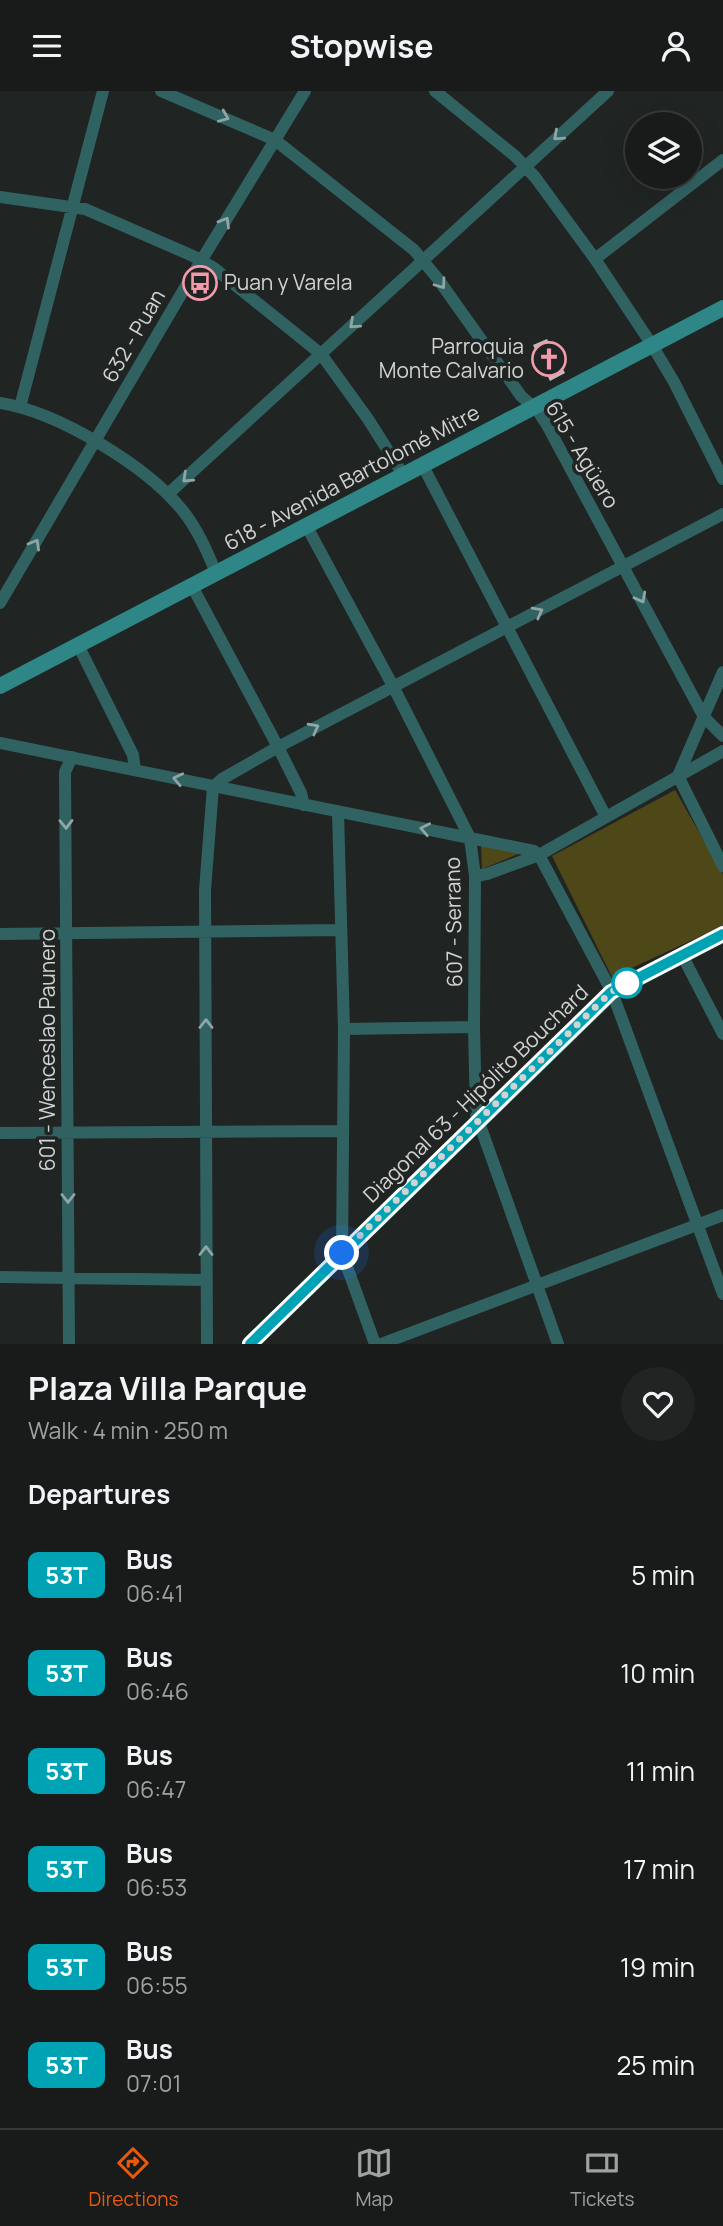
<!DOCTYPE html>
<html lang="en">
<head>
<meta charset="utf-8">
<style>
	body { margin:0; font-family:Manrope,sans-serif; background:#212423; color:#f1f3f6; height:100vh; display:flex; flex-direction:column; font-size:26px; white-space:nowrap }
	* { box-sizing:border-box; margin:0 }
	p { font-size:23px; color:#9fa1a2 }
	.icon { flex:none; width:38px; height:38px; fill:none; stroke:currentColor; stroke-width:2; stroke-linecap:round; stroke-linejoin:round }
	.map { position:relative; height:1253px; overflow:hidden }
	.side { display:flex; flex-direction:column; background:#181b1a; flex:1 }
	.side>* { flex:none }
	.badge { padding:0 14px; border-radius:10px; font-size:24px; line-height:46px }
	.buttons { position:absolute; left:625px; top:21px; display:grid; gap:14px }
	.buttons a { display:grid; place-items:center; width:77px; height:77px; border-radius:50%; background:#181b1a; box-shadow:0 7px 28px #0002,0 0 0 2px #363939; font-size:35px }
	.you { position:absolute; width:35px; height:35px; margin:-18px; border:5px solid #fff; border-radius:50%; background:#1a73e8; box-shadow:0 0 0 10px #1a73e833 }
	.map>.badge { position:absolute; translate:-50% -50%; box-shadow:0 0 0 4px #fff }
	h2 { padding:0 28px; font-size:26px; line-height:63px }
	.round { display:grid; place-items:center; flex:none; width:74px; height:74px; border-radius:37px; background:#212423 }
	.summary { display:flex; align-items:center; justify-content:space-between; height:119px; padding:0 28px }
	h1 { font-size:33px; font-weight:700; line-height:52px }
	ul { padding:0; list-style:none }
	li { display:flex; align-items:center; gap:21px; height:98px; padding:0 28px }
	li div { flex:1 }
	li b { display:block; font-size:26px }
	li em { font-style:normal }
	li .badge { min-width:77px; font-weight:700; text-align:center }
	header { display:flex; justify-content:space-between; align-items:center; height:91px; padding:0 28px; background:#181b1a; font-size:32px; font-weight:700 }
	.dock { display:flex; justify-content:space-around; align-items:center; height:98px; border-top:2px solid #363939; background:#181b1a; font-size:19px; color:#9fa1a2 }
	.dock a { display:grid; justify-items:center; gap:4px }
	.dock .selected { color:#ea580c }
	.map>svg:first-child { display:block }
</style>
</head>
<body>
<header><svg class="icon" aria-label="menu" viewBox="0 0 24 24"><path d="M4 6h16M4 12h16M4 18h16"/></svg>Stopwise<svg class="icon" aria-label="person" viewBox="0 0 24 24"><circle cx="12" cy="8" r="4"/><path d="M4 21q1-7 8-7t8 7"/></svg></header>
<div class="map">
<svg width="723" height="1253" viewBox="0 0 723 1253">
	<rect width="100%" height="100%" fill="#202422"/>
	<!-- green -->
	<path fill="#4e4717" d="M675,699L723,783V835L612,886L552,765Z
		M481,754L521,762L482,778Z"/>
	<!-- building -->
	<path fill="#bbbeb9" d="M547,248L565,282L550,290L533,254Z"/>
	<g fill="none" stroke-linecap="round" stroke-linejoin="round">
		<!-- street -->
		<path stroke="#316262" stroke-width="12" d="M161,0L275,49L414,159L438,188L521,305L538,320L547,334L704,626L723,645
			M435,0L515,65L535,86L595,168L652,254L674,291L723,388
			M0,106L85,118L193,165L214,177L321,263L368,328L404,385
			M595,168L723,69
			M0,312C58,321 147,375 183,420C198,439 207,460 216,482
			M20,316L103,0
			M423,375L606,726
			M168,403L608,0
			M307,436L393,595L470,747L475,785L474,936L476,1023L558,1253
			M192,495L278,656L301,702L304,714
			M0,512L190,188L305,0
			M78,554L133,664L135,679
			M723,581L678,685L723,775
			M0,652L470,747L534,760L539,764L612,901L723,1203
			M338,721L344,938L342,1162L375,1253
			M475,785L487,783L539,764L723,660
			M0,843L341,839
			M682,864L723,943
			M344,938L474,936
			M0,1042L342,1040
			M0,1186L206,1189
			M69,1253L65,681L72,666
			M207,1253L205,799L213,696L222,688L278,656L723,423
			M381,1253L723,1124"/>
		<!-- secondary -->
		<path stroke="#2f8686" stroke-width="16" d="M0,595L723,217
			M250,1253L612,901L723,843"/>
	</g>
	<!-- one-way arrows -->
	<defs><path id="oneway-chevron" d="M-2-3.5L2.5 0L-2 3.5" fill="none" stroke-width="1.6" stroke-linecap="round" stroke-linejoin="round" transform="scale(1.75)"/></defs>
	<g stroke="#90a6a5">
		<use href="#oneway-chevron" transform="translate(224 26) rotate(23)"/>
		<use href="#oneway-chevron" transform="translate(558 45) rotate(138)"/>
		<use href="#oneway-chevron" transform="translate(225 131) rotate(-59)"/>
		<use href="#oneway-chevron" transform="translate(441 193) rotate(54)"/>
		<use href="#oneway-chevron" transform="translate(354 233) rotate(138)"/>
		<use href="#oneway-chevron" transform="translate(187 387) rotate(137)"/>
		<use href="#oneway-chevron" transform="translate(35 453) rotate(-60)"/>
		<use href="#oneway-chevron" transform="translate(641 507) rotate(62)"/>
		<use href="#oneway-chevron" transform="translate(538 521) rotate(-28)"/>
		<use href="#oneway-chevron" transform="translate(314 637) rotate(-28)"/>
		<use href="#oneway-chevron" transform="translate(178 688) rotate(-168)"/>
		<use href="#oneway-chevron" transform="translate(66 733) rotate(89)"/>
		<use href="#oneway-chevron" transform="translate(425 738) rotate(-169)"/>
		<use href="#oneway-chevron" transform="translate(206 933) rotate(-90)"/>
		<use href="#oneway-chevron" transform="translate(68 1107) rotate(90)"/>
		<use href="#oneway-chevron" transform="translate(206 1160) rotate(-90)"/>
	</g>
	<g fill="none" stroke-linecap="round" stroke-linejoin="round">
		<!-- line casing -->
		<g stroke="#fff" stroke-width="16">
			<path id="line" d="M250,1253L611,901L723,843"/>
		</g>
		<!-- line -->
		<use href="#line" stroke="#00a3b4" stroke-width="10"/>
		<!-- walk -->
		<path stroke="#d0d3d2" stroke-width="7" stroke-dasharray="0 12.6" d="M342,1162L611,901L627,892"/>
	</g>
	<!-- icons -->
	<defs>
		<g id="bus-ring" transform="scale(1.75)"><circle r="9.5" fill="#202422" stroke="#f39aab" stroke-width="1.5"/><path d="M-5-6H5V4H4V6H2V4H-2V6H-4V4H-5ZM-3.5-4V0h7V-4ZM-3.5 1.2v1.5H-2V1.2ZM2 1.2v1.5H3.5V1.2Z" fill="#f39aab"/></g>
		<g id="church-ring" transform="scale(1.75)"><circle r="9.5" fill="#202422" stroke="#f39aab" stroke-width="1.5"/><path d="M-1.2-6h2.4v3.5h3.3v2.4h-3.3V6h-2.4V-.1h-3.3v-2.4h3.3Z" fill="#f39aab"/></g>
	</defs>
	<g fill-rule="evenodd">
		<use href="#bus-ring" x="200" y="192"/>
		<use href="#church-ring" x="549" y="268"/>
	</g>
	<!-- markers -->
	<circle fill="#fff" stroke="#00a3b4" stroke-width="3.5" cx="627" cy="892" r="14"/>
	<g text-anchor="middle" stroke-width="7" stroke-linejoin="round" paint-order="stroke">
		<!-- poi labels -->
		<g font-size="21" fill="#d0d3d2" stroke="#202422" text-anchor="start">
			<text x="224" y="199">Puan y Varela</text>
			<text x="524" y="263" text-anchor="end">Parroquia<tspan x="524" dy="24">Monte Calvario</tspan></text>
		</g>
		<!-- street labels -->
		<g font-size="21" fill="#d0d3d2" stroke="#202422">
			<text transform="translate(134 245) rotate(-60)" y="7">632 - Puan</text>
			<text transform="translate(582 364) rotate(59)" y="7">615 - Agüero</text>
			<text transform="translate(352 387) rotate(-28)" y="7">618 - Avenida Bartolomé Mitre</text>
			<text transform="translate(454 831) rotate(-91)" y="7">607 - Serrano</text>
			<text transform="translate(48 959) rotate(-90)" y="7">601 - Wenceslao Paunero</text>
			<text transform="translate(476 1003) rotate(-44)" y="7">Diagonal 63 - Hipólito Bouchard</text>
		</g>
	</g>
</svg>
<div class="buttons">
<a><svg class="icon" aria-label="layers" viewBox="0 0 24 24"><path d="M12 4l9 5-9 5-9-5zM3 14l9 5 9-5"/></svg></a>
</div>
<div class="you" style="left:342px;top:1162px"></div>
</div>
<section class="side">
<div class="summary"><div><h1>Plaza Villa Parque</h1><p>Walk · 4 min · 250 m</p></div><a class="round"><svg class="icon" aria-label="heart" viewBox="0 0 24 24"><path d="M12 20l-8-8c-3-5 5-10 8-4 3-6 11-1 8 4z"/></svg></a></div>
<h2>Departures</h2>
<ul>
<li><span class="badge" style="background:#00a3b4;color:#fff">53T</span><div><b>Bus</b><p>06:41</p></div><em>5 min</em></li>
<li><span class="badge" style="background:#00a3b4;color:#fff">53T</span><div><b>Bus</b><p>06:46</p></div><em>10 min</em></li>
<li><span class="badge" style="background:#00a3b4;color:#fff">53T</span><div><b>Bus</b><p>06:47</p></div><em>11 min</em></li>
<li><span class="badge" style="background:#00a3b4;color:#fff">53T</span><div><b>Bus</b><p>06:53</p></div><em>17 min</em></li>
<li><span class="badge" style="background:#00a3b4;color:#fff">53T</span><div><b>Bus</b><p>06:55</p></div><em>19 min</em></li>
<li><span class="badge" style="background:#00a3b4;color:#fff">53T</span><div><b>Bus</b><p>07:01</p></div><em>25 min</em></li>
</ul>
</section>
<nav class="dock">
<a class="selected"><svg class="icon" aria-label="directions" viewBox="0 0 24 24"><path d="M12 3l9 9-9 9-9-9zM9 14v-3h6M13 9l2 2-2 2"/></svg>Directions</a>
<a><svg class="icon" aria-label="map" viewBox="0 0 24 24"><path d="M3 6l6-2 6 2 6-2v14l-6 2-6-2-6 2zM9 4v14M15 6v14"/></svg>Map</a>
<a><svg class="icon" aria-label="tickets" viewBox="0 0 24 24"><path d="M3 7h18v10H3zM15 7v10"/></svg>Tickets</a>
</nav>
</body>
</html>
